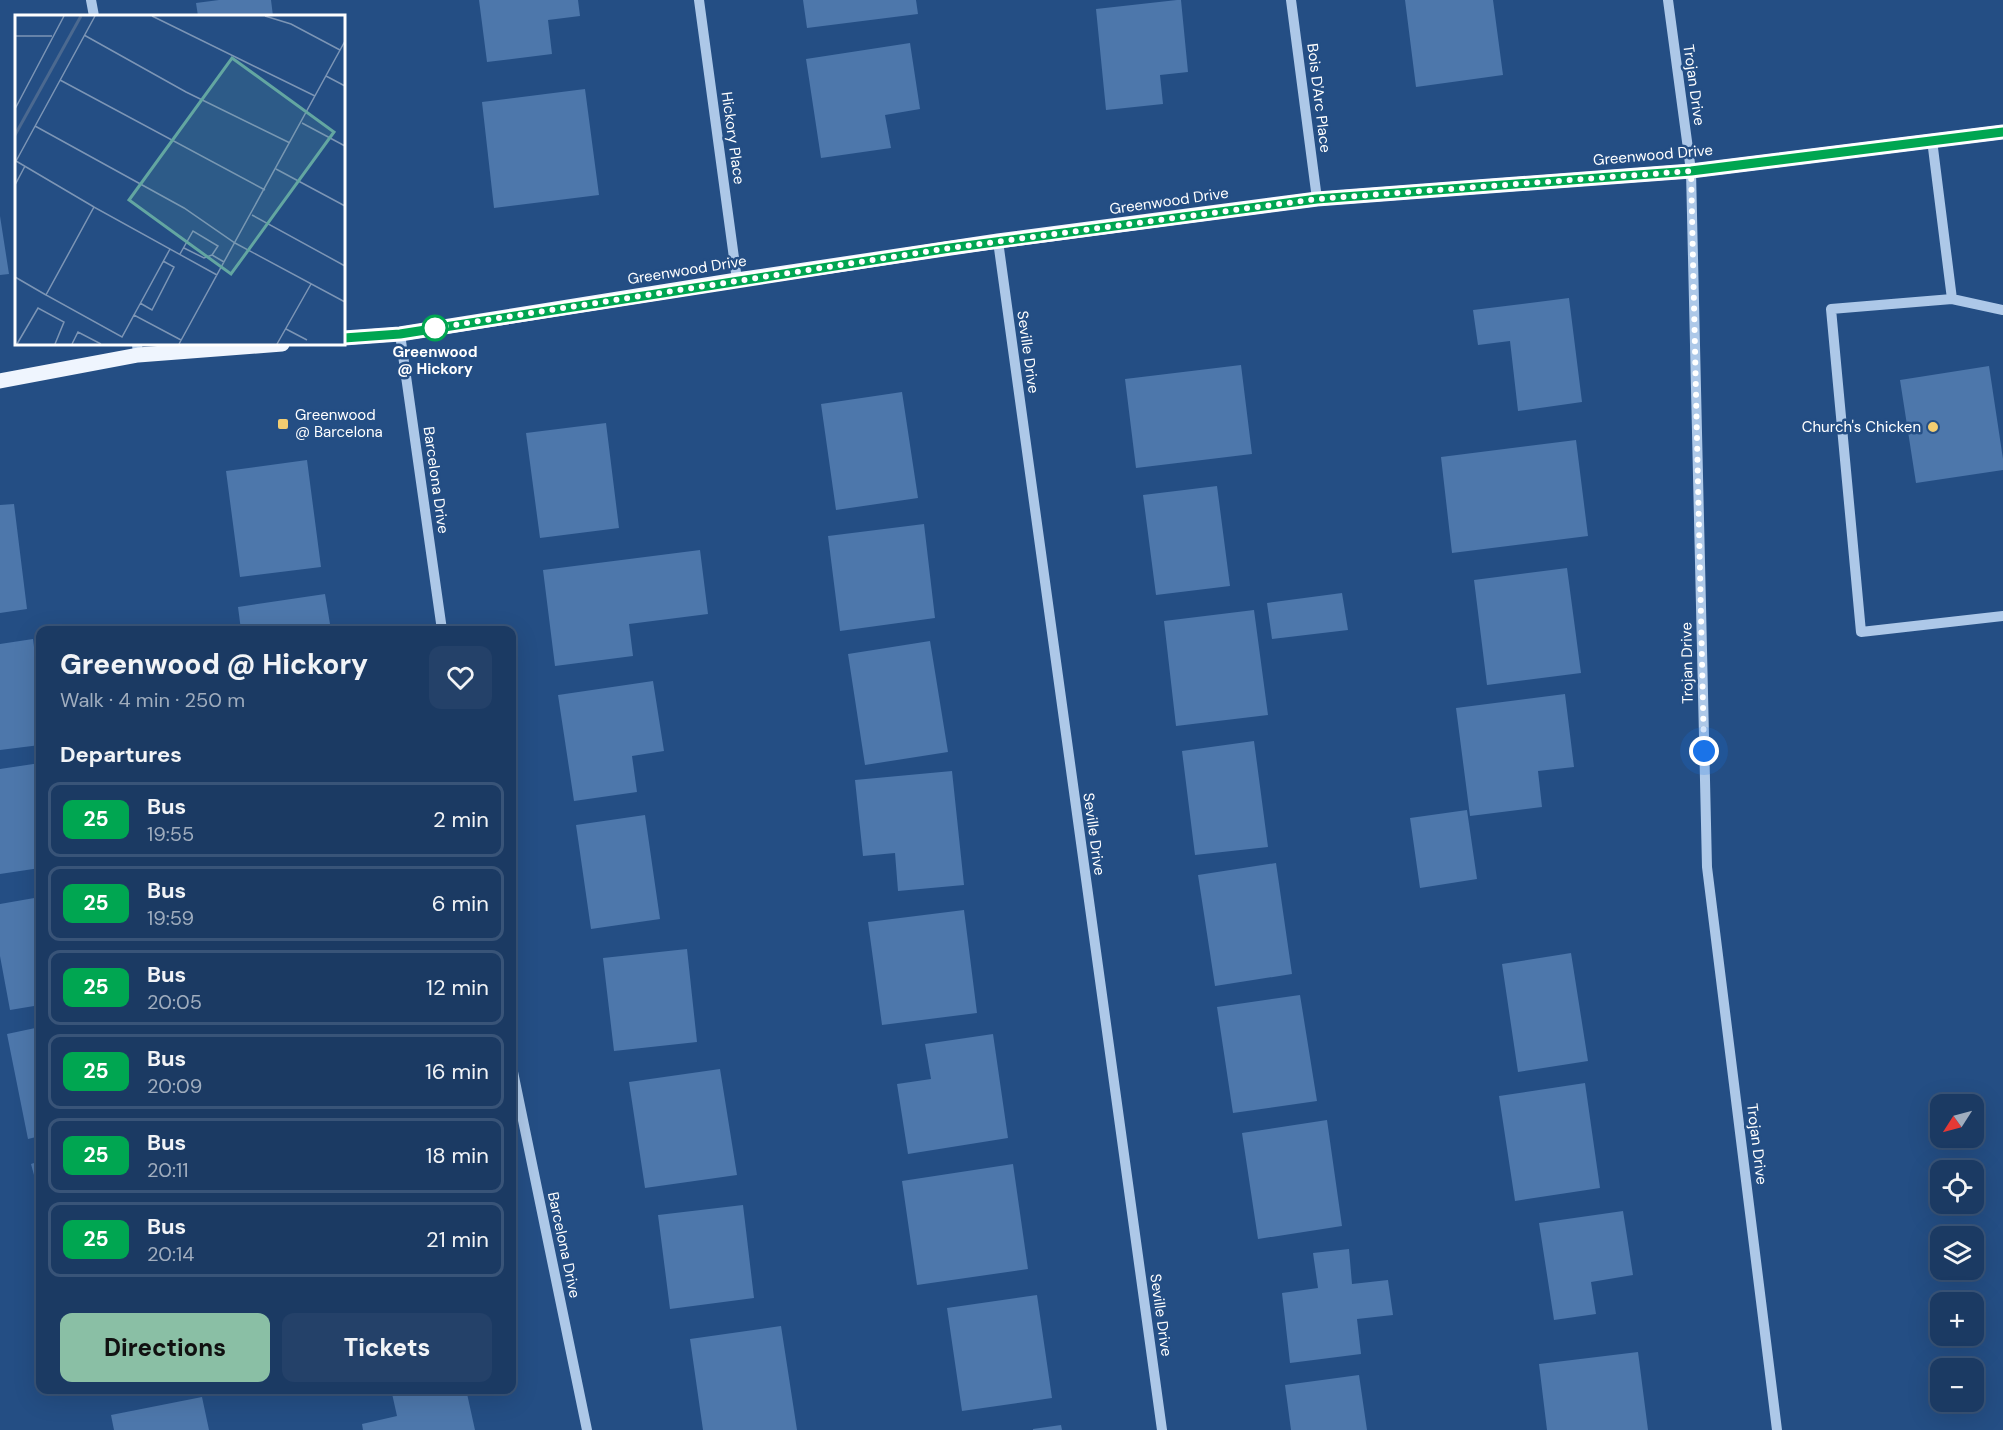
<!DOCTYPE html>
<html lang="en">
<head>
<meta charset="utf-8">
<style>
	body { margin:0; font-family:"DM Sans",sans-serif; background:#244169; color:#f1f3f6; height:100vh; display:flex; flex-direction:column; font-size:22px; white-space:nowrap }
	* { box-sizing:border-box; margin:0 }
	p { font-size:20px; color:#a0adbe }
	.icon { flex:none; width:33px; height:33px; fill:none; stroke:currentColor; stroke-width:2; stroke-linecap:round; stroke-linejoin:round }
	.map { position:relative; flex:1; overflow:hidden }
	.side { position:absolute; left:36px; top:626px; width:480px; height:768px; display:flex; flex-direction:column; background:#1b3a63; border-radius:12px; box-shadow:0 6px 24px #0002,0 0 0 2px #395478 }
	.side>* { flex:none }
	.badge { padding:0 12px; border-radius:9px; font-size:21px; line-height:39px }
	.needle { width:39px; rotate:234deg }
	.tools { position:absolute; left:1930px; top:1094px; display:grid; gap:12px }
	.tools a { display:grid; place-items:center; width:54px; height:54px; border-radius:12px; background:#1b3a63; box-shadow:0 6px 24px #0002,0 0 0 2px #395478; font-size:30px }
	.you { position:absolute; width:30px; height:30px; margin:-15px; border:4px solid #fff; border-radius:50%; background:#1a73e8; box-shadow:0 0 0 9px #1a73e833 }
	.map>.badge { position:absolute; translate:-50% -50%; box-shadow:0 0 0 3px #fff }
	h2 { padding:0 24px; font-size:22px; line-height:54px }
	.round { display:grid; place-items:center; flex:none; width:63px; height:63px; border-radius:12px; background:#244169 }
	.head { display:flex; align-items:center; justify-content:space-between; height:102px; padding:0 24px }
	h1 { font-size:28px; font-weight:800; line-height:45px }
	.primary-button { display:flex; gap:12px; margin-top:auto; padding:12px 24px }
	.primary-button a { flex:1; height:69px; border-radius:12px; background:#8abfa5; color:#111; font-size:24px; font-weight:800; line-height:69px; text-align:center }
	.primary-button a+a { background:#244169; color:#f1f3f6 }
	ul { padding:0; list-style:none }
	li { display:flex; align-items:center; gap:18px; height:75px; margin:0 12px 9px; padding:0 12px; border:3px solid #395478; border-radius:12px }
	li div { flex:1 }
	li b { display:block; font-size:22px }
	li em { font-style:normal }
	li .badge { min-width:66px; font-weight:700; text-align:center }
	.map>svg:first-child { display:block }
</style>
</head>
<body>
<div class="map">
<svg width="2003" height="1430" viewBox="0 0 2003 1430">
	<rect width="100%" height="100%" fill="#244e84"/>
	<!-- building -->
	<path fill="#4d77ab" d="M219,0H271L273,16H198L196,3Z
		M479,0H578L580,16L548,20L552,54L487,62Z
		M803,0H916L918,14L807,28Z
		M1177,0H1181L1188,72L1160,75L1163,104L1106,110L1096,9Z
		M1405,0H1493L1503,75L1416,87Z
		M910,43L920,109L885,115L891,148L821,158L806,59Z
		M585,89L599,195L494,208L482,102Z
		M0,216L9,274L0,275Z
		M1569,298L1582,402L1518,411L1510,341L1478,345L1473,310Z
		M1241,365L1252,454L1136,468L1125,379Z
		M1989,366L2003,459V470L1916,483L1900,380Z
		M902,392L918,498L836,510L821,404Z
		M606,423L619,528L540,538L526,433Z
		M1576,440L1588,536L1452,553L1441,457Z
		M307,460L321,567L240,577L226,471Z
		M1217,486L1230,586L1156,595L1143,495Z
		M14,504L27,609L0,613V505Z
		M924,524L935,618L840,631L828,536Z
		M700,550L708,614L629,624L633,656L555,666L543,570Z
		M1567,568L1581,673L1487,685L1474,580Z
		M1342,593L1348,630L1272,639L1267,603Z
		M325,594L331,630H241L238,607Z
		M1254,610L1268,715L1176,726L1164,621Z
		M33,639L40,695V745L0,750V644Z
		M930,641L948,752L865,765L848,654Z
		M653,681L664,751L632,756L637,792L574,801L558,695Z
		M1565,694L1574,767L1538,771L1542,807L1470,816L1456,708Z
		M1254,741L1268,847L1195,855L1182,751Z
		M40,763V868L0,874V769Z
		M952,771L964,885L898,891L895,853L863,856L855,780Z
		M1467,810L1477,879L1420,888L1410,818Z
		M645,815L660,919L591,929L576,825Z
		M1276,863L1292,974L1215,986L1198,875Z
		M40,897V1005L10,1010L0,956V904Z
		M964,910L977,1013L882,1025L868,922Z
		M687,949L697,1042L614,1051L603,958Z
		M1571,953L1588,1061L1518,1072L1502,964Z
		M1300,995L1317,1101L1233,1113L1217,1007Z
		M40,1027V1136L28,1139L7,1034Z
		M993,1034L1008,1138L908,1154L897,1084L931,1079L925,1044Z
		M720,1069L737,1175L645,1188L629,1082Z
		M1585,1083L1600,1188L1515,1201L1499,1096Z
		M1327,1120L1342,1226L1258,1239L1242,1133Z
		M40,1161V1197L31,1164Z
		M1013,1164L1028,1269L917,1285L902,1181Z
		M743,1205L754,1298L670,1309L658,1215Z
		M1623,1211L1633,1275L1591,1282L1596,1314L1554,1320L1539,1223Z
		M1349,1249L1352,1284L1388,1280L1393,1315L1357,1319L1361,1354L1290,1363L1282,1293L1318,1288L1313,1253Z
		M1037,1295L1052,1398L962,1411L947,1308Z
		M781,1326L797,1430H703L690,1339Z
		M1638,1352L1648,1430H1547L1539,1364Z
		M1359,1375L1367,1430H1291L1285,1385Z
		M99,1389H119V1390L100,1395Z
		M391,1389H466L475,1430H363L362,1424L397,1416Z
		M202,1397L209,1430H114L111,1415Z
		M1061,1425L1062,1430H1033V1429Z"/>
	<g fill="none" stroke-linecap="round" stroke-linejoin="round">
		<!-- minor -->
		<path stroke="#adc8e8" stroke-width="10" d="M91,0L94,16
			M699,0L737,280
			M1291,0L1317,199
			M1668,0L1691,171L1707,867L1777,1430
			M1932,140L1952,299L1831,309L1861,632L2003,616
			M998,241L1162,1430
			M1952,299L2003,310
			M400,334L442,630
			M137,344L138,355
			M512,1067L587,1430"/>
		<!-- major -->
		<path stroke="#eff5fe" stroke-width="15" d="M344,338L400,334L737,280L998,241L1317,199L1691,171L2003,132
			M0,381L138,355L282,344"/>
	</g>
	<g fill="none" stroke-linecap="round" stroke-linejoin="round">
		<!-- line casing -->
		<g stroke="#fff" stroke-width="14">
			<path id="line" d="M344,338L400,334L950,248L1317,199L1691,171L2003,132"/>
		</g>
		<!-- line -->
		<use href="#line" stroke="#00a651" stroke-width="9"/>
		<!-- walk -->
		<path stroke="#fff" stroke-width="6" stroke-dasharray="0 10.8" d="M435,328L950,248L1317,199L1691,171L1704,751"/>
	</g>
	<!-- markers -->
	<circle fill="#fff" stroke="#00a651" stroke-width="3" cx="435" cy="328" r="12"/>
	<g fill="#f2cd71" stroke="#244e84" stroke-width="2">
		<rect x="277" y="418" width="12" height="12" rx="3"/>
		<circle cx="1933" cy="427" r="6"/>
	</g>
	<g text-anchor="middle" stroke-width="5" stroke-linejoin="round" paint-order="stroke">
		<!-- street labels -->
		<g font-size="15" fill="#fff" stroke="#244e84">
			<text transform="translate(1694 85) rotate(82)" y="5">Trojan Drive</text>
			<text transform="translate(1319 98) rotate(83)" y="5">Bois D'Arc Place</text>
			<text transform="translate(733 138) rotate(82)" y="5">Hickory Place</text>
			<text transform="translate(1653 155) rotate(-5)" y="5">Greenwood Drive</text>
			<text transform="translate(1169 201) rotate(-8)" y="5">Greenwood Drive</text>
			<text transform="translate(687 270) rotate(-9)" y="5">Greenwood Drive</text>
			<text transform="translate(1028 352) rotate(82)" y="5">Seville Drive</text>
			<text transform="translate(436 480) rotate(82)" y="5">Barcelona Drive</text>
			<text transform="translate(1687 663) rotate(-91)" y="5">Trojan Drive</text>
			<text transform="translate(1094 834) rotate(82)" y="5">Seville Drive</text>
			<text transform="translate(1757 1144) rotate(83)" y="5">Trojan Drive</text>
			<text transform="translate(564 1245) rotate(78)" y="5">Barcelona Drive</text>
			<text transform="translate(1161 1315) rotate(82)" y="5">Seville Drive</text>
		</g>
		<!-- stop labels -->
		<g font-size="15" font-weight="bold" fill="#fff" stroke="#244e84">
			<text x="435" y="357">Greenwood<tspan x="435" dy="17">@ Hickory</tspan></text>
		</g>
		<!-- poi labels -->
		<g font-size="15" fill="#fff" stroke="#244e84" text-anchor="start">
			<text x="295" y="420">Greenwood<tspan x="295" dy="17">@ Barcelona</tspan></text>
			<text x="1921" y="432" text-anchor="end">Church's Chicken</text>
		</g>
	</g>
	<!-- overview -->
	<g transform="translate(15 15)">
		<rect width="330" height="330" fill="#244e84"/>
		<path fill="none" stroke="#4b6990" stroke-width="3" d="M0,120L66,1"/>
		<path fill="none" stroke="#7c95b5" stroke-width="1.5" d="M137,1L300,81M250,1L276,9L325,35M69,20L171,77L275,128M0,21H37M311,61L330,71M45,65L250,175M0,94L49,1M287,108L330,131M20,111L169,193L220,228L330,287M1,146L79,192M0,148L80,1M261,154L330,191M0,170L10,151M237,200L330,251M169,233L189,243L197,240M165,239L178,216L203,231L197,240L209,247M0,262L31,280M125,288L137,295L159,252L148,246M119,300L155,234M271,314L292,325M166,325L119,300L107,322L31,280L79,192L202,260M2,329L23,293L49,307L40,329M57,329L63,317L86,329M164,329L330,26M262,329L296,269"/>
		<path fill="#63a6a1" fill-opacity="0.15" stroke="#63a6a1" stroke-width="3" d="M217,43L319,117L216,259L114,185Z"/>
		<rect width="330" height="330" fill="none" stroke="#fff" stroke-width="3"/>
	</g>
</svg>
<div class="tools">
<a><svg class="needle" viewBox="-14 -14 28 28"><path d="M0-13l5 13h-10z" fill="#e53935"/><path d="M0 13l5-13h-10z" fill="#a0adbe"/></svg></a>
<a><svg class="icon" aria-label="locate" viewBox="0 0 24 24"><circle cx="12" cy="12" r="6"/><path d="M12 2v4M12 18v4M2 12h4M18 12h4"/></svg></a>
<a><svg class="icon" aria-label="layers" viewBox="0 0 24 24"><path d="M12 4l9 5-9 5-9-5zM3 14l9 5 9-5"/></svg></a>
<a>+</a>
<a>−</a>
</div>
<div class="you" style="left:1704px;top:751px"></div>
<section class="side">
<div class="head"><div><h1>Greenwood @ Hickory</h1><p>Walk · 4 min · 250 m</p></div><a class="round"><svg class="icon" aria-label="heart" viewBox="0 0 24 24"><path d="M12 20l-8-8c-3-5 5-10 8-4 3-6 11-1 8 4z"/></svg></a></div>
<h2>Departures</h2>
<ul>
<li><span class="badge" style="background:#00a651;color:#fff">25</span><div><b>Bus</b><p>19:55</p></div><em>2 min</em></li>
<li><span class="badge" style="background:#00a651;color:#fff">25</span><div><b>Bus</b><p>19:59</p></div><em>6 min</em></li>
<li><span class="badge" style="background:#00a651;color:#fff">25</span><div><b>Bus</b><p>20:05</p></div><em>12 min</em></li>
<li><span class="badge" style="background:#00a651;color:#fff">25</span><div><b>Bus</b><p>20:09</p></div><em>16 min</em></li>
<li><span class="badge" style="background:#00a651;color:#fff">25</span><div><b>Bus</b><p>20:11</p></div><em>18 min</em></li>
<li><span class="badge" style="background:#00a651;color:#fff">25</span><div><b>Bus</b><p>20:14</p></div><em>21 min</em></li>
</ul>
<div class="primary-button"><a>Directions</a><a>Tickets</a></div>
</section>
</div>
</body>
</html>
